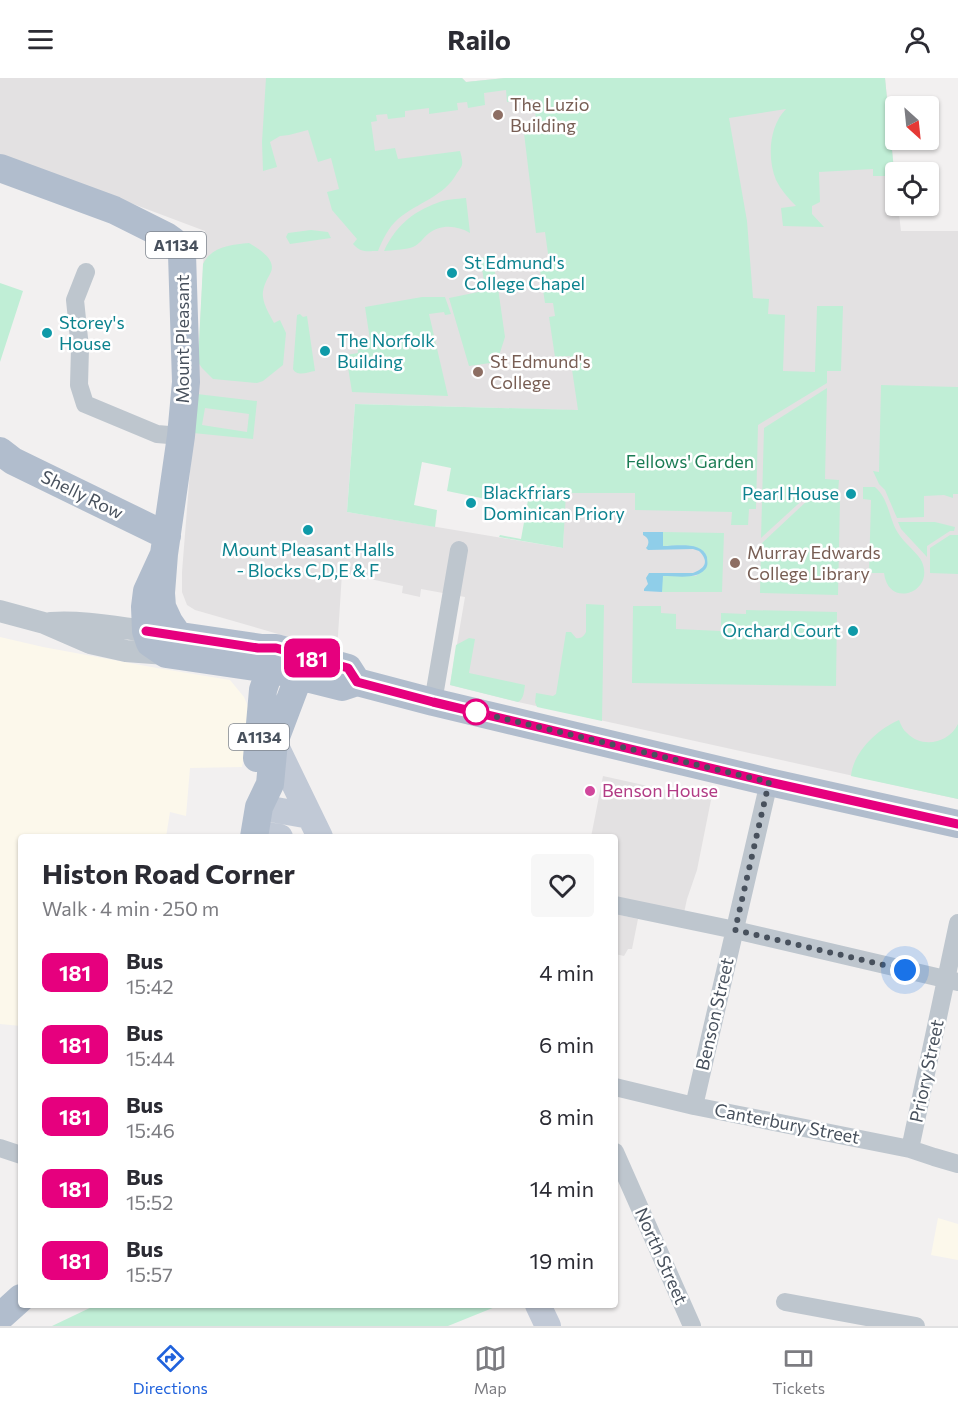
<!DOCTYPE html>
<html lang="en">
<head>
<meta charset="utf-8">
<style>
	body { margin:0; font-family:Commissioner,sans-serif; background:#f7f7f7; color:#2b2b33; height:100vh; display:flex; flex-direction:column; font-size:22px; white-space:nowrap }
	* { box-sizing:border-box; margin:0 }
	p { font-size:20px; color:#7c7c81 }
	.icon { flex:none; width:33px; height:33px; fill:none; stroke:currentColor; stroke-width:2; stroke-linecap:round; stroke-linejoin:round }
	.map { position:relative; flex:1; overflow:hidden }
	.side { position:absolute; left:18px; top:756px; width:600px; height:474px; display:flex; flex-direction:column; background:#fff; border-radius:6px; box-shadow:0 2px 4px #0004 }
	.side>* { flex:none }
	.badge { padding:0 12px; border-radius:9px; font-size:21px; line-height:39px }
	.needle { width:39px; rotate:153deg }
	.fabs { position:absolute; left:885px; top:18px; display:grid; gap:12px }
	.fabs a { display:grid; place-items:center; width:54px; height:54px; border-radius:6px; background:#fff; box-shadow:0 2px 4px #0004; font-size:30px }
	.you { position:absolute; width:30px; height:30px; margin:-15px; border:4px solid #fff; border-radius:50%; background:#1a73e8; box-shadow:0 0 0 9px #1a73e833 }
	.map>.badge { position:absolute; translate:-50% -50%; box-shadow:0 0 0 3px #fff }
	.round { display:grid; place-items:center; flex:none; width:63px; height:63px; border-radius:6px; background:#f7f7f7 }
	.overview { display:flex; align-items:center; justify-content:space-between; height:102px; padding:0 24px }
	h1 { font-size:28px; font-weight:700; line-height:45px }
	ul { padding:0; list-style:none }
	li { display:flex; align-items:center; gap:18px; height:72px; padding:0 24px }
	li div { flex:1 }
	li b { display:block; font-size:22px }
	li em { font-style:normal }
	li .badge { min-width:66px; font-weight:700; text-align:center }
	header { display:flex; justify-content:space-between; align-items:center; height:78px; padding:0 24px; background:#fff; font-size:27px; font-weight:700 }
	.menu { display:flex; justify-content:space-around; align-items:center; height:84px; border-top:2px solid #e1e1e2; background:#fff; font-size:16px; color:#7c7c81 }
	.menu a { display:grid; justify-items:center; gap:3px }
	.menu .on { color:#2062dc }
	.map>svg:first-child { display:block }
</style>
</head>
<body>
<header><svg class="icon" aria-label="menu" viewBox="0 0 24 24"><path d="M4 6h16M4 12h16M4 18h16"/></svg>Railo<svg class="icon" aria-label="person" viewBox="0 0 24 24"><circle cx="12" cy="8" r="4"/><path d="M4 21q1-7 8-7t8 7"/></svg></header>
<div class="map">
<svg width="958" height="1248" viewBox="0 0 958 1248">
	<rect width="100%" height="100%" fill="#f2f0f0"/>
	<!-- commercial -->
	<path fill="#fcf8eb" d="M0,559L43,569L157,590L230,602L244,619L252,638L242,689L190,690L186,738L170,734L166,759H21V948L0,946Z
		M938,1140L958,1146V1182L931,1177Z"/>
	<!-- education -->
	<path fill="#e3e1e2" fill-rule="evenodd" d="M0,0H462L466,4L505,0H885L895,102L896,128H898L901,153H958V721L518,624L450,607L465,519L421,511L420,519L402,515L403,508L342,495L337,573L195,532L187,527L182,514V494L197,305L205,153L0,76ZM355,326L569,332L563,470L347,434Z
		M603,698L711,722L697,792L687,821L684,835L615,820V759H591Z
		M615,836L638,841L632,871H628L624,878L615,876Z"/>
	<!-- green -->
	<path fill="#c0eed6" fill-rule="evenodd" d="M266,0H462L466,4L505,0H885L895,103L889,98H873V91L819,94L820,124L812,128V136L824,149L783,148L781,130L796,128C788,120 781,112 776,102C767,80 769,48 786,31L729,40L747,143L753,220L769,221L768,236L785,237L783,293L815,294L817,228H843L841,293H827V305L758,347L756,431H749L748,447H731L732,434L635,432V415H566L563,470L499,459L500,457L521,461L528,422L488,414L486,421L447,413L451,390L422,384L414,427L437,432L435,449L347,434L355,326L578,332L570,278L555,279L549,239L555,238L553,225H545L540,192L550,190L545,154L536,155L524,55L538,53L533,21L507,24L506,12L484,15L485,27L468,30L467,24L457,25L458,32L429,36V30L405,33V39L388,41L387,36L376,37L377,43L371,44L375,73L395,70L398,81L460,73C461,77 463,83 462,87C461,90 459,92 457,95C444,119 418,124 398,141C388,150 383,161 378,173C366,173 361,175 353,166L357,161L332,132L327,114L339,111L331,80L318,84L308,52L289,57L280,58L270,64L277,89L263,93L262,64Z
		M466,120L470,155C457,147 440,146 428,156C423,160 420,166 413,169C405,172 393,172 384,173C395,149 412,134 437,125C445,121 457,121 466,120Z
		M311,152L328,154L331,160L290,166L286,159L288,155Z
		M249,165C259,171 278,182 270,196C266,203 262,211 263,219C264,228 270,237 274,245L280,242L286,255L283,287L263,303L257,305L213,301L202,290L198,284L203,186C212,168 231,167 249,165Z
		M492,178L497,206L485,208L480,180Z
		M0,205L23,213L0,284Z
		M498,210L505,259L497,284L469,288L449,220Z
		M422,219H445L451,236L445,237L444,234L429,236L448,318L352,314L346,277L358,275L357,264L370,262L365,229Z
		M300,236L303,239L307,238L315,293C308,294 297,299 293,291L297,237Z
		M881,307L958,309V416H953V420L944,417L924,418V439L897,440L885,412L879,406L873,393L879,394Z
		M827,310L825,401L839,402L838,414L809,413V416L761,460L764,350Z
		M197,316L257,323L253,361L193,355ZM205,330L249,336L247,354L202,347Z
		M863,409H875C889,421 889,441 898,455C904,465 919,476 922,484C935,515 888,531 884,495H869L871,422L863,421Z
		M809,421L840,422L838,517L760,515L761,466Z
		M898,444H935L955,449L954,453H950L927,468V479L901,451Z
		M663,454L724,455L722,514H662V498H696L707,488L705,475C694,465 678,468 663,468Z
		M950,457H958V496L930,495V470Z
		M586,526L604,527L602,643L537,629L535,624L536,615L553,618L556,616L566,554H571L576,560C581,561 584,558 586,554Z
		M633,528H661V535L676,536V551L721,553V535L746,536V532L837,534L836,608L632,605Z
		M469,560L475,561L469,595L525,607C524,613 524,621 518,624L450,607L456,567Z
		M899,642C901,647 903,652 907,655C922,671 949,665 958,646V721L851,698C853,674 878,651 899,642Z
		M96,1227H500L448,1248H52Z"/>
	<!-- water -->
	<path fill="#8fcee9" d="M643,454H663V468C676,468 702,463 707,479C707,481 708,486 707,488C706,492 700,496 696,497C687,500 673,498 663,498L662,514L644,513V511L648,506L646,500L649,495H693C706,490 709,483 699,473L693,471L648,472L646,470C650,465 649,460 643,457Z"/>
	<g fill="none" stroke-linecap="round" stroke-linejoin="round">
		<!-- minor -->
		<path stroke="#bec6ce" stroke-width="18" d="M86,194L75,222L80,270L79,307L85,326L157,356L181,358
			M433,624L459,472
			M615,827L735,852L958,904
			M615,1009L694,1028L910,1071L934,1079L958,1086
			M694,1028L769,704
			M0,1070L21,1077
			M910,1071L958,845
			M615,1074L692,1248
			M785,1224L916,1248"/>
		<!-- tertiary -->
		<path stroke="#bec6ce" stroke-width="22" d="M0,533L44,545L90,565L126,573L166,576
			M51,545C83,543 114,549 146,553"/>
		<!-- secondary -->
		<path stroke="#c1c9d6" stroke-width="26" d="M274,664L320,759
			M259,729L310,738
			M255,755L280,759
			M538,1227L548,1248"/>
		<!-- primary -->
		<path stroke="#b1bdcd" stroke-width="28" d="M0,90L114,132L166,158L173,163L182,176L186,304L181,358L164,476L161,515L162,529L169,544L178,557
			M0,373L13,383L167,458
			M164,476L147,513L145,529L146,553L150,565L166,576L270,591L342,609L357,604L433,624L769,704L958,746
			M160,555L262,570H276L348,590L357,604
			M257,680L263,612L270,591
			M254,759L259,729L270,706L274,664L299,598
			M0,1239L21,1220"/>
	</g>
	<g fill="none" stroke-linecap="round" stroke-linejoin="round">
		<!-- line casing -->
		<g stroke="#fff" stroke-width="14">
			<path id="line" d="M146,553L258,570H276L348,590L357,604L433,624L769,704L958,746"/>
		</g>
		<!-- line -->
		<use href="#line" stroke="#e6007e" stroke-width="9"/>
		<!-- walk -->
		<path stroke="#48515d" stroke-width="6" stroke-dasharray="0 10.8" d="M476,634L769,704L735,852L905,892"/>
	</g>
	<!-- markers -->
	<g fill="#8d6e63" stroke="#fff" stroke-width="2">
		<circle cx="498" cy="37" r="6"/>
		<circle cx="478" cy="294" r="6"/>
		<circle cx="735" cy="485" r="6"/>
	</g>
	<g fill="#0f9aa8" stroke="#fff" stroke-width="2">
		<circle cx="452" cy="195" r="6"/>
		<circle cx="47" cy="255" r="6"/>
		<circle cx="325" cy="273" r="6"/>
		<circle cx="851" cy="416" r="6"/>
		<circle cx="471" cy="425" r="6"/>
		<circle cx="308" cy="452" r="6"/>
		<circle cx="853" cy="553" r="6"/>
	</g>
	<circle fill="#fff" stroke="#e6007e" stroke-width="3" cx="476" cy="634" r="12"/>
	<circle fill="#d1479c" stroke="#fff" stroke-width="2" cx="590" cy="713" r="6"/>
	<g text-anchor="middle" stroke-width="5" stroke-linejoin="round" paint-order="stroke">
		<!-- shield labels -->
		<g fill="#fff" stroke="#7f858e" stroke-width="1.5">
			<rect x="146" y="154" width="60" height="26" rx="4.5"/>
			<rect x="229" y="646" width="60" height="26" rx="4.5"/>
		</g>
		<g font-size="16" font-weight="bold" fill="#48515d">
			<text x="176" y="173">A1134</text>
			<text x="259" y="665">A1134</text>
		</g>
		<!-- education labels -->
		<g font-size="18" fill="#785e54" stroke="#fff" text-anchor="start">
			<text x="510" y="33">The Luzio<tspan x="510" dy="21">Building</tspan></text>
			<text x="490" y="290">St Edmund's<tspan x="490" dy="21">College</tspan></text>
			<text x="747" y="481">Murray Edwards<tspan x="747" dy="21">College Library</tspan></text>
		</g>
		<!-- culture labels -->
		<g font-size="18" fill="#0d838f" stroke="#fff" text-anchor="start">
			<text x="464" y="191">St Edmund's<tspan x="464" dy="21">College Chapel</tspan></text>
			<text x="59" y="251">Storey's<tspan x="59" dy="21">House</tspan></text>
			<text x="337" y="269">The Norfolk<tspan x="337" dy="21">Building</tspan></text>
			<text x="483" y="421">Blackfriars<tspan x="483" dy="21">Dominican Priory</tspan></text>
			<text x="839" y="422" text-anchor="end">Pearl House</text>
			<text x="308" y="478" text-anchor="middle">Mount Pleasant Halls<tspan x="308" dy="21">- Blocks C,D,E &amp; F</tspan></text>
			<text x="841" y="559" text-anchor="end">Orchard Court</text>
		</g>
		<!-- street labels -->
		<g font-size="18" fill="#48515d" stroke="#fff">
			<text transform="translate(183 261) rotate(-90)" y="6">Mount Pleasant</text>
			<text transform="translate(82 417) rotate(26)" y="6">Shelly Row</text>
			<text transform="translate(715 936) rotate(-77)" y="6">Benson Street</text>
			<text transform="translate(927 993) rotate(-78)" y="6">Priory Street</text>
			<text transform="translate(787 1046) rotate(11)" y="6">Canterbury Street</text>
			<text transform="translate(661 1178) rotate(66)" y="6">North Street</text>
		</g>
		<!-- park labels -->
		<g font-size="18" fill="#1b7c54" stroke="#fff">
			<text x="690" y="390">Fellows' Garden</text>
		</g>
		<!-- hotel labels -->
		<g font-size="18" fill="#b23c85" stroke="#fff" text-anchor="start">
			<text x="602" y="719">Benson House</text>
		</g>
	</g>
</svg>
<div class="fabs">
<a><svg class="needle" viewBox="-14 -14 28 28"><path d="M0-13l5 13h-10z" fill="#e53935"/><path d="M0 13l5-13h-10z" fill="#7c7c81"/></svg></a>
<a><svg class="icon" aria-label="locate" viewBox="0 0 24 24"><circle cx="12" cy="12" r="6"/><path d="M12 2v4M12 18v4M2 12h4M18 12h4"/></svg></a>
</div>
<div class="you" style="left:905px;top:892px"></div>
<b class="badge" style="left:312px;top:580px;background:#e6007e;color:#fff">181</b>
<section class="side">
<div class="overview"><div><h1>Histon Road Corner</h1><p>Walk · 4 min · 250 m</p></div><a class="round"><svg class="icon" aria-label="heart" viewBox="0 0 24 24"><path d="M12 20l-8-8c-3-5 5-10 8-4 3-6 11-1 8 4z"/></svg></a></div>
<ul>
<li><span class="badge" style="background:#e6007e;color:#fff">181</span><div><b>Bus</b><p>15:42</p></div><em>4 min</em></li>
<li><span class="badge" style="background:#e6007e;color:#fff">181</span><div><b>Bus</b><p>15:44</p></div><em>6 min</em></li>
<li><span class="badge" style="background:#e6007e;color:#fff">181</span><div><b>Bus</b><p>15:46</p></div><em>8 min</em></li>
<li><span class="badge" style="background:#e6007e;color:#fff">181</span><div><b>Bus</b><p>15:52</p></div><em>14 min</em></li>
<li><span class="badge" style="background:#e6007e;color:#fff">181</span><div><b>Bus</b><p>15:57</p></div><em>19 min</em></li>
</ul>
</section>
</div>
<nav class="menu">
<a class="on"><svg class="icon" aria-label="directions" viewBox="0 0 24 24"><path d="M12 3l9 9-9 9-9-9zM9 14v-3h6M13 9l2 2-2 2"/></svg>Directions</a>
<a><svg class="icon" aria-label="map" viewBox="0 0 24 24"><path d="M3 6l6-2 6 2 6-2v14l-6 2-6-2-6 2zM9 4v14M15 6v14"/></svg>Map</a>
<a><svg class="icon" aria-label="tickets" viewBox="0 0 24 24"><path d="M3 7h18v10H3zM15 7v10"/></svg>Tickets</a>
</nav>
</body>
</html>
